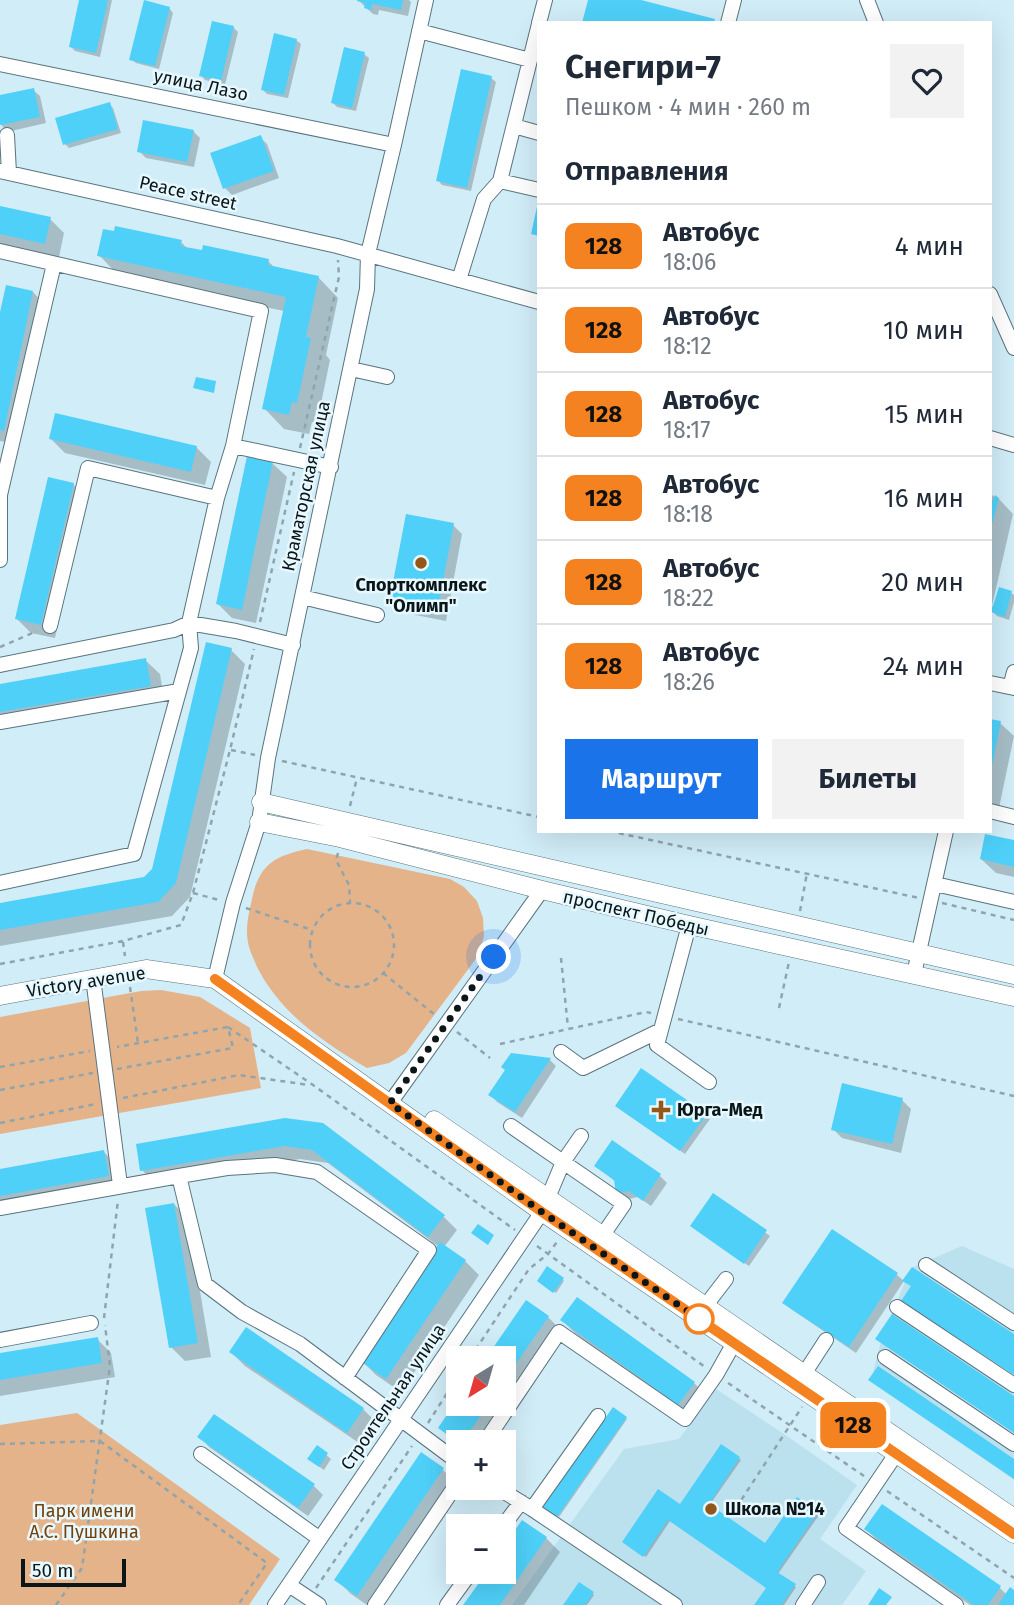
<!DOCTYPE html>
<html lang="ru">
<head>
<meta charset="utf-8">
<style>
	body { margin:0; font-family:"Fira Sans",sans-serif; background:#f2f2f3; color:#1f2937; height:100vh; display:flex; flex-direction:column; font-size:26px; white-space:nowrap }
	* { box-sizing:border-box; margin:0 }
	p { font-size:23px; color:#747a83 }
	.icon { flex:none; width:38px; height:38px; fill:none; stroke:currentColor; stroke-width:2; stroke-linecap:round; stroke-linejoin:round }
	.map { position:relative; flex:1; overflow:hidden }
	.panel { position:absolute; left:537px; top:21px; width:455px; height:812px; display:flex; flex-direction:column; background:#fff; border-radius:0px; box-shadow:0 7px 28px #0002 }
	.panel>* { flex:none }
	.badge { padding:0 14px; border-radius:10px; font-size:24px; line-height:46px }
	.needle { width:46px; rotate:217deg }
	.buttons { position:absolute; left:446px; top:1346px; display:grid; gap:14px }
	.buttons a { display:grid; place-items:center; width:70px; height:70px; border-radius:0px; background:#fff; box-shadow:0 7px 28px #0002; font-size:35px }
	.scale { position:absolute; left:21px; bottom:18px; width:105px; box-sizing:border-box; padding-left:7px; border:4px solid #0b1619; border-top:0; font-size:19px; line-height:24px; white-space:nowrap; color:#0b1619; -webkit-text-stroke:5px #e7f8ff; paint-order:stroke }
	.you { position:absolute; width:35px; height:35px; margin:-18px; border:5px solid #fff; border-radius:50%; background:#1a73e8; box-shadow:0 0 0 10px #1a73e833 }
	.map>.badge { position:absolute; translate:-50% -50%; box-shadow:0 0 0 4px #fff }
	h2 { padding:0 28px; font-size:26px; line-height:63px }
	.round { display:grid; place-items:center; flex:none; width:74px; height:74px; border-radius:0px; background:#f2f2f3 }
	.head { display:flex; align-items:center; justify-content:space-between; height:119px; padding:0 28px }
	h1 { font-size:33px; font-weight:700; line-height:52px }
	.button { display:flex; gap:14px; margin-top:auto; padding:14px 28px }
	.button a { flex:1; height:80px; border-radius:0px; background:#1a73e8; color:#fff; font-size:28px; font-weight:700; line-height:80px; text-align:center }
	.button a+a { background:#f2f2f3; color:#1f2937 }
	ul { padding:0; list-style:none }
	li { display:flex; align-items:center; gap:21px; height:84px; padding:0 28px; border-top:2px solid #e0e1e3 }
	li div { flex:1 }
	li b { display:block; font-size:26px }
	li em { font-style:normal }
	li .badge { min-width:77px; font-weight:700; text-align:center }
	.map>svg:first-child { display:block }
</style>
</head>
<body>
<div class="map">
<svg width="1014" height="1605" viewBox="0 0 1014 1605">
	<rect width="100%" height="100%" fill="#d1edf8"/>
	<!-- built -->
	<path fill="#bbe1ef" d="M962,1246L1014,1269V1480L871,1380L883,1334L911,1268Z
		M716,1389L784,1434L857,1485L820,1539L866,1571L842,1605H512L624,1449L679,1439Z"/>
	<!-- green -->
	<path fill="#e5b38a" d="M307,849L450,879L464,887L477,901L483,918L484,936L478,956L406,1053L389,1063L367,1068C323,1042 281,1014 257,967C254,959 249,950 248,942C245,927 249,913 252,899C259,865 274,856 307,849Z
		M161,990L200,997L250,1028L261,1088L0,1134V1017L141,991Z
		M77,1413L280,1559L249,1605H0V1425Z"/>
	<!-- shadow -->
	<path fill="#0003" d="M81,0H112L100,57L75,51L71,47Z
		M358,0H409L411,2L408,16L379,10L378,15L373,14Z
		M169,8L173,13L159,69L136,63L131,59Z
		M233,27L238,32L225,85L205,80L201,75Z
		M296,40L301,44L288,98L267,94L263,90Z
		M364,54L369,58L356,111L337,107L333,103Z
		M491,78L496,82L471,191L442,185L438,180Z
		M33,90L40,96L46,123L7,132L0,123V97Z
		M109,104L113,108L121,133L69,148L65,144Z
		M193,131L200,138L194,167L146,158L139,151Z
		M260,137L267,144L279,178L232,195L225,188Z
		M0,208L50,219L64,233L59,257L0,245Z
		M181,242L188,249L268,261L275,268L318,277L338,298L326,355L330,360L317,423L312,422L309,434L284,429L264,408L284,311L119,276L99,255Z
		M33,292L47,307L17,444L0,441V321Z
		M51,439L196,447L211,462L205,485L65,453Z
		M272,463L287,477L256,623L232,618L218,604Z
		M73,484L87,499L55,638L31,633L17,619Z
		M990,494L999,499L1013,514L992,606L995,607L1011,593L1014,595V602L1009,620L997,616L991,610L990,612Z
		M453,525L462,534L446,621L400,612L391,603Z
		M231,650L245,664L190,897L172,916L0,946V904L145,879L153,870Z
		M145,660L160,674L164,699L0,729V686Z
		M990,720L1000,723L1014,736L999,808L990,806Z
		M1014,842V877L996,873L981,859Z
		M511,1055L550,1060L556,1066L522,1118L497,1102L491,1095L507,1071Z
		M902,1100L911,1109L901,1153L842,1138L833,1129Z
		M621,1110L705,1115L710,1119L685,1154Z
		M285,1119L443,1216L457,1230L444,1247L465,1261L479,1275L401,1392L376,1375L362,1361L439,1247L328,1163L300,1159L156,1184L142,1170Z
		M613,1143L660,1176L667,1183L651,1206L638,1197L624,1200L617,1193L616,1182L596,1166Z
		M104,1152L118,1166L122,1190L0,1212V1171Z
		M714,1195L770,1236L749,1266L696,1230Z
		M174,1204L188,1219L211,1357L185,1361L171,1347Z
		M832,1231L897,1275L904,1281L856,1353L791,1309L785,1303Z
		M548,1269L564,1281L556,1293L539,1281Z
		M548,1317L562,1331L486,1442H458V1445L454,1442L440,1428L458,1401V1404H504V1358H488Z
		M562,1320L694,1383L708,1397L693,1418L576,1334Z
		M97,1339L111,1353L115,1377L0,1396V1355Z
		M231,1352L363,1409L377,1423L362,1445L245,1366Z
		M613,1409L627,1419L559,1517L545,1507Z
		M200,1437L314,1486L323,1495L308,1516L209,1447Z
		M721,1446L741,1460L709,1506L766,1545L817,1513L819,1515L778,1574L796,1587L784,1605H756L768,1588L670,1521L646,1557L626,1543L680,1506Z
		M317,1447L331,1459L324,1470L314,1463Z
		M422,1455L443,1470L457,1484L375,1605H367L351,1594L337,1580Z
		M882,1506L1000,1588L1007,1595L1014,1592V1605H970L880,1543L866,1529Z
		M546,1538L560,1552L524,1605H466L489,1572H504V1549Z
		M593,1594L594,1595L587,1605H565Z"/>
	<!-- building -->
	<path fill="#4ed0f9" d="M79,0H108L96,53L69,47Z
		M144,0L170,7L155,66L129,60Z
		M357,0H403L401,10L372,4L371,10L364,8L365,3L357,1Z
		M588,0H641L715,19L714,23H582Z
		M212,21L234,26L221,81L199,76Z
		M274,33L297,39L284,95L261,90Z
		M344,47L365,52L352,108L331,103Z
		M461,69L492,76L467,188L436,181Z
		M34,88L40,117L0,125V95Z
		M110,102L118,129L63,145L55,118Z
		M143,120L194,130L187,162L137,152Z
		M261,135L274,171L223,189L210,153Z
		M538,202H539V236L531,234Z
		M0,206L51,217L45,244L0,234Z
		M115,226L182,240L180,246L202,250L203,245L269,259L268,265L319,276L306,337L311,338L297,403L292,402L289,415L262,409L286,297L97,256L103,229L114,231Z
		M6,285L33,291L4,431L0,430V312Z
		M196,377L216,381L214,393L193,388Z
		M55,413L197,446L191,472L49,439Z
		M247,456L273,461L242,610L216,604Z
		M48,477L74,483L41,625L15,619Z
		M995,495L999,498L990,532V499L994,500Z
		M406,514L454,523L437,613L389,603Z
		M999,587L1012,591L1005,617L991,612Z
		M206,642L232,648L176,883L158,902L0,930V903L144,877L152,869Z
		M146,658L151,686L0,712V684Z
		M990,719L1001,721L992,766H990Z
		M985,834L1014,840V867L980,859Z
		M511,1053L551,1058L515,1112L488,1095L505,1070L501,1067Z
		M641,1068L707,1114L680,1151L615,1106Z
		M842,1083L903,1098L892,1144L831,1130Z
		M285,1118L323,1123L445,1215L428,1237L312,1150L285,1146L140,1171L136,1144Z
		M612,1140L661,1174L643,1201L629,1191L616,1194L614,1180L594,1166Z
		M104,1150L109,1176L0,1196V1169Z
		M713,1193L767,1230L744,1264L690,1226Z
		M174,1203L198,1343L169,1348L145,1208Z
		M478,1224L494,1235L488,1245L471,1233Z
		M832,1229L898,1273L849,1347L782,1303Z
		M440,1242L466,1260L386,1379L360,1361Z
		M547,1266L564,1278L553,1293L537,1281Z
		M912,1267L1014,1334V1375L901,1301L911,1286L902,1281Z
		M577,1297L695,1382L678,1405L560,1320Z
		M526,1300L549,1316L504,1381V1358H486Z
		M892,1314L1014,1396V1433L875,1339Z
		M246,1327L364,1408L347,1433L229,1352Z
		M98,1337L102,1363L0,1380V1353Z
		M878,1366L1014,1459V1479L868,1380Z
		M458,1398V1404H489L462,1442H458L438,1428Z
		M613,1407L627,1417L557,1517L543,1507Z
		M214,1414L315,1484L298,1508L197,1437Z
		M721,1444L740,1457L709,1504L765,1543L797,1497L818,1512L777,1572L796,1584L781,1605H754L766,1588L668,1520L643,1557L622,1542L658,1489L680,1504Z
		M317,1445L328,1453L319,1467L307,1459Z
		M421,1452L444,1468L357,1596L334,1580Z
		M882,1504L1001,1586L988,1605H974L864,1529Z
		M522,1520L547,1537L500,1605H463L487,1572H504V1546Z
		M579,1582L594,1592L585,1605H563Z
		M1010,1587L1014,1590V1605H998Z
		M879,1588L892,1597L886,1605H868Z"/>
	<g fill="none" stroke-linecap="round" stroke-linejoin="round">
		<!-- minor casing -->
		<g stroke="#5a747e" stroke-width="16">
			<path id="minor" d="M867,0L876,23
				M539,23L545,0
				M728,23L734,0
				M419,31L530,60L500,181L484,199L459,280
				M530,60L539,24
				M0,64L394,145
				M514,126L539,133
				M7,135L9,173
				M0,171L337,246L539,302
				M500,181L539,190
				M0,251L261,311L233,446L331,467
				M990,294L1014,348
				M351,369L387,377
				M990,438L1014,445
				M217,498L233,446
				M0,560V495L54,264
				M302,597L377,615
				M0,665L174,630L189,623L236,631L293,645
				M990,683L1014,688
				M1010,687L1014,672
				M0,722L179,691
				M990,811L1014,817
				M0,883L134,854L191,648L189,623L217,498L88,468L50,626
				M935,884L1014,902
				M689,925L657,1045L709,1082
				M914,974L946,831
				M93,978L120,1185
				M215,979L233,903L259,822L268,758L367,289L368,254L394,145L426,0
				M561,1052L583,1068L661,1030
				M390,1103L542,890
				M511,1126L563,1162L581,1136
				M179,1176L227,1168L275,1165L317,1172L429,1250L345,1378
				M0,1208L179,1176L205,1284L242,1312L300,1344L458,1462
				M926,1265L1014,1323
				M897,1307L1014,1385
				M700,1313L726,1279
				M0,1340L91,1323
				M885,1357L1014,1444
				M804,1374L826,1340
				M485,1442L559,1332L685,1419L716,1375L734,1343
				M201,1454L320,1539
				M896,1454L846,1528L956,1605
				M498,1488L532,1509L598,1416
				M532,1509L675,1605
				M503,1526L521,1502
				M289,1585L319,1605
				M275,1605L542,1212L563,1162L624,1204L598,1242
				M375,1605L458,1482
				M447,1605L471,1572
				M803,1605L818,1582"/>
		</g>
		<!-- major casing -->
		<g stroke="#5a747e" stroke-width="19">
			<path id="major" d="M261,802L1014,975
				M259,822L340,838L542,890L689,925L1014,997
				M0,996L146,969L215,979L542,1212L1014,1534
				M434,1120L1014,1518"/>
		</g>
		<!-- path -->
		<path stroke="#8fa5ad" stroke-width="2.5" stroke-dasharray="5 5" stroke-linecap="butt" d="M300,448L339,277L338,260
			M260,622L294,472
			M0,647L37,631
			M231,750L255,755
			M282,761L539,817
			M350,806L357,778
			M609,831L919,898
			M338,853L336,860L349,885L350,902
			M193,893L219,900
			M942,903L1014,920
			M310 945a42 42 0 1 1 84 0a42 42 0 1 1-84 0Z
			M246,908L312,930
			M800,911L807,873
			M123,942L125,956
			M561,958L568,1028
			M0,964L123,941L181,925L193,893L230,750L254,649
			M383,973L435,1015
			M130,987L138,1043
			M779,1008L789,962
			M678,1019L1014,1096
			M228,1027L313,1085L515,1230
			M457,1032L490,1058
			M500,1044L646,1012L651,1013
			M0,1067L90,1051
			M117,1069L233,1048L228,1027L117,1047
			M0,1090L93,1073
			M123,1098L239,1075L309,1085
			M0,1123L96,1104
			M537,1246L705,1367
			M104,1318L118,1200
			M470,1358L529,1269L548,1254L557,1242
			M728,1383L864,1476
			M428,1423L458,1376
			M0,1444L100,1441L267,1563L238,1605
			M887,1491L1014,1578
			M736,1508L802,1407
			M316,1588L412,1446
			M56,1605L82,1568L110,1366L105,1325"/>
		<!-- minor -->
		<use href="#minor" stroke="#fff" stroke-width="14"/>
		<!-- major -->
		<use href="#major" stroke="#fff" stroke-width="18"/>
	</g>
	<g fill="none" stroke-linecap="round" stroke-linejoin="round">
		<!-- line casing -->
		<g stroke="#fff" stroke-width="16">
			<path id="line" d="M215,979L542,1212L1014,1534"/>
		</g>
		<!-- line -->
		<use href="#line" stroke="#f58220" stroke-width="10"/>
		<!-- walk -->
		<path stroke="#0b1619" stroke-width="7" stroke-dasharray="0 12.6" d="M494,957L390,1103L542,1212L699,1319"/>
	</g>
	<!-- markers -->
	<g fill="#945719" stroke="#e7f8ff" stroke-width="2.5">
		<circle cx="421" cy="563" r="7"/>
		<path d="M657.5 1099.5h7v7h7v7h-7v7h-7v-7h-7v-7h7z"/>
		<circle cx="711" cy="1509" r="7"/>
	</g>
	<circle fill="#fff" stroke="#f58220" stroke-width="3.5" cx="699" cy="1319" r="14"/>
	<g text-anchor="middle" stroke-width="5" stroke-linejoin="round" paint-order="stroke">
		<!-- street labels -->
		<g font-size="18" fill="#0b1619" stroke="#e7f8ff">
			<text transform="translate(201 85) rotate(12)" y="6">улица Лазо</text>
			<text transform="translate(188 193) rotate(13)" y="6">Peace street</text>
			<text transform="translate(306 486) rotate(-78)" y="6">Краматорская улица</text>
			<text transform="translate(636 913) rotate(13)" y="6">проспект Победы</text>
			<text transform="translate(86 982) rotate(-9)" y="6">Victory avenue</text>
			<text transform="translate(393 1397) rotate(-56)" y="6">Строительная улица</text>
		</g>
		<!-- poi labels -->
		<g font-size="18" font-weight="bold" fill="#0b1619" stroke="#e7f8ff" text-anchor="start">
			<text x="421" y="591" text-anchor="middle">Спорткомплекс<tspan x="421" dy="21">"Олимп"</tspan></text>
			<text x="677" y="1116">Юрга-Мед</text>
			<text x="725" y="1515">Школа №14</text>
		</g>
		<!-- park labels -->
		<g font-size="18" fill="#73410b" stroke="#e7f8ff">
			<text x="84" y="1517">Парк имени<tspan x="84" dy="21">А.С. Пушкина</tspan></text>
		</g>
	</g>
</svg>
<div class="buttons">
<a><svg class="needle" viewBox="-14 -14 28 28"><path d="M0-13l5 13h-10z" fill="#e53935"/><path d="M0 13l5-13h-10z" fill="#747a83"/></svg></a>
<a>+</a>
<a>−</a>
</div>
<div class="scale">50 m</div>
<div class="you" style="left:494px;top:957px"></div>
<b class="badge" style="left:853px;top:1425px;background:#f58220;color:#111">128</b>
<section class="panel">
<div class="head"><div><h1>Снегири-7</h1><p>Пешком · 4 мин · 260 m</p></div><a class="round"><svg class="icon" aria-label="heart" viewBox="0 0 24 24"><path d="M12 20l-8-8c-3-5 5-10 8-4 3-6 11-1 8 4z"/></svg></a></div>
<h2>Отправления</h2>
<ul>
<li><span class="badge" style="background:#f58220;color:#111">128</span><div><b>Автобус</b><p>18:06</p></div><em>4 мин</em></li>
<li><span class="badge" style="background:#f58220;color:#111">128</span><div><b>Автобус</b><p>18:12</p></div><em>10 мин</em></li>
<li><span class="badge" style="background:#f58220;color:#111">128</span><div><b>Автобус</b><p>18:17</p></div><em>15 мин</em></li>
<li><span class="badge" style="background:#f58220;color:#111">128</span><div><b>Автобус</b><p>18:18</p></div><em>16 мин</em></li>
<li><span class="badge" style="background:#f58220;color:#111">128</span><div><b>Автобус</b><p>18:22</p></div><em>20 мин</em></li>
<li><span class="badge" style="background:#f58220;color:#111">128</span><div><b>Автобус</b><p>18:26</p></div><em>24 мин</em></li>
</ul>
<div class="button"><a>Маршрут</a><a>Билеты</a></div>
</section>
</div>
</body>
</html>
